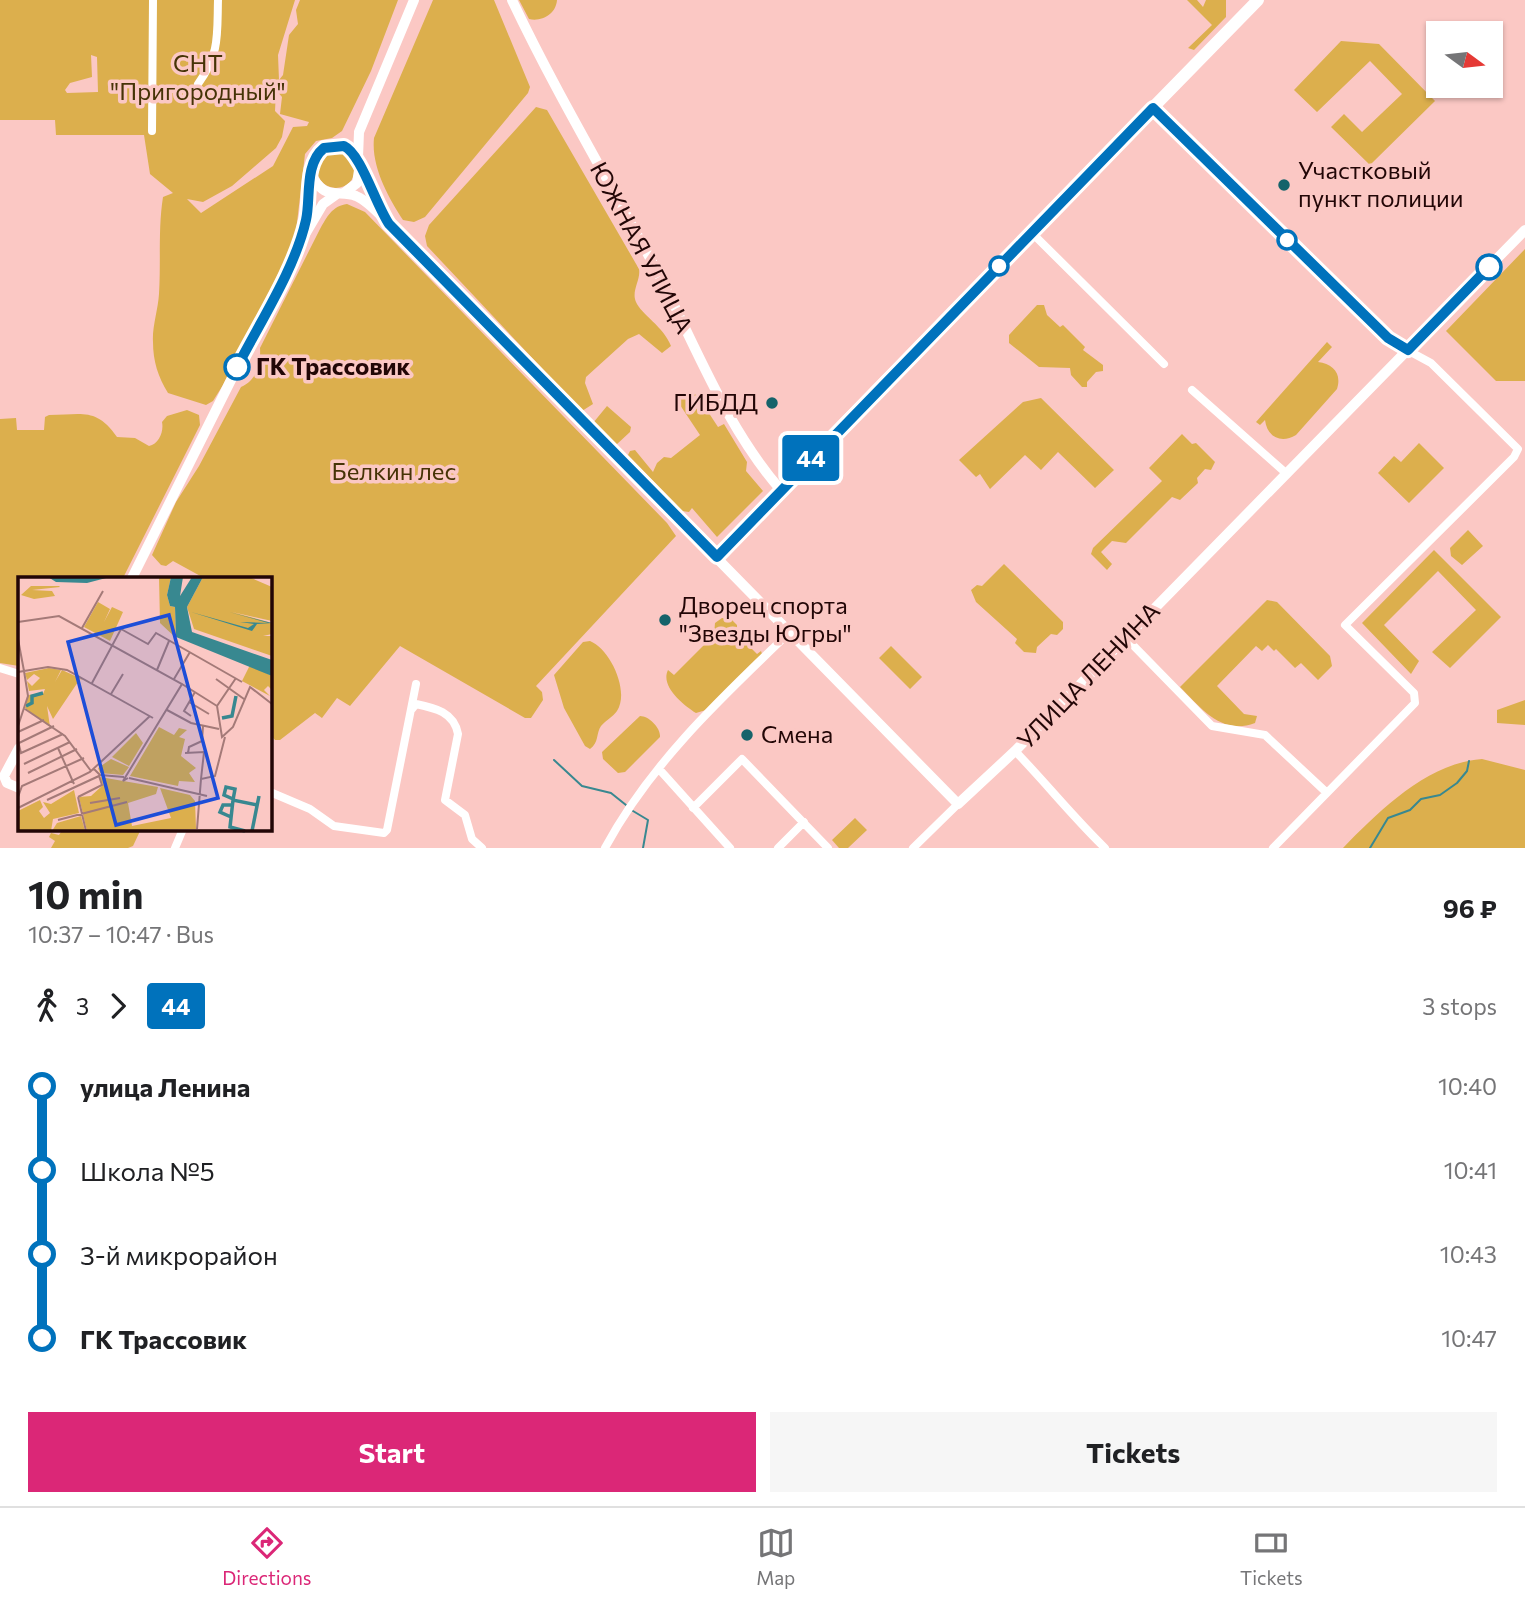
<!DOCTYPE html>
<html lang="en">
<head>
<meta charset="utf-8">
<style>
	body { margin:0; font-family:Commissioner,sans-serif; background:#f6f6f6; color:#202124; height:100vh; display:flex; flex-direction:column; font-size:26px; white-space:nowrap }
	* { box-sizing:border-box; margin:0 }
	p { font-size:23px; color:#757577 }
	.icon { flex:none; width:38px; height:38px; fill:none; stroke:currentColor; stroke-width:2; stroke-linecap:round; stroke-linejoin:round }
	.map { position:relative; height:848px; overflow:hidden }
	.details { display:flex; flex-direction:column; background:#fff; flex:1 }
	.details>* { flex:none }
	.badge { padding:0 14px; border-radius:5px; font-size:24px; line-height:46px }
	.needle { width:46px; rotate:105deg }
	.tools { position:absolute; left:1426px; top:21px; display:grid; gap:14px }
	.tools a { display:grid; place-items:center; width:77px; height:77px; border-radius:0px; background:#fff; box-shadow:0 2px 5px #0004; font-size:35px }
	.map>.badge { position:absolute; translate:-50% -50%; box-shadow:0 0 0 4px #fff }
	.legs { display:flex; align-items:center; gap:10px; height:77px; padding:0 28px; font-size:23px }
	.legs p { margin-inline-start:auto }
	.headline { display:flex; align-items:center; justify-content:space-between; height:119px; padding:0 28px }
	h1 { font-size:38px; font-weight:700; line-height:52px }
	.action { display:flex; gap:14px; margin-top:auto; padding:14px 28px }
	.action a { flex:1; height:80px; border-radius:0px; background:#db2777; color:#fff; font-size:28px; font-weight:700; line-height:80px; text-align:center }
	.action a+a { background:#f6f6f6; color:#202124 }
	ul { padding:0 28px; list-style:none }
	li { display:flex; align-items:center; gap:24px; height:84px; font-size:26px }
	li i { display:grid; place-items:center; width:10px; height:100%; margin:0 9px; background:currentColor }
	li i::after { content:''; width:18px; height:18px; margin:-9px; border:5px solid; border-radius:50%; background:#fff }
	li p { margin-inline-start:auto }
	li:first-child i { background:linear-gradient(#0000 50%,currentColor 0) }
	li:last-child i { background:linear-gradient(currentColor 50%,#0000 0) }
	.menu { display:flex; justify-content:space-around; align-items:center; height:98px; border-top:2px solid #e0e0e0; background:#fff; font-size:19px; color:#757577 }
	.menu a { display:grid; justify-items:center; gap:4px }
	.menu .current { color:#db2777 }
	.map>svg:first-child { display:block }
</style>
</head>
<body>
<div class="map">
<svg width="1525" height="848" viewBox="0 0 1525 848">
	<rect width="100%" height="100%" fill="#fbc8c4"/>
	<!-- green -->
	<path fill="#dcaf4d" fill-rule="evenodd" d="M0,0H295L278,55L279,80L283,75L289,35L298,24L296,10L300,0H398L371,71L342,131L332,138L316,141L305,154L295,240L223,385L213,401L206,405L168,393C158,377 153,361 153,342C152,327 158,310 159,294C161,262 158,228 163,197L173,193L150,174L144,135H56L55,120H0ZM91,55L97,57L98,92L67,93L65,90L70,83L92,77ZM276,90L282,97L280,114L309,122L307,126L293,127L273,166L201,213L187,199L203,202L232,186L276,148L282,137L285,121L275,111Z
		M433,0H494L530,87L528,93L425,217L414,222L403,220C388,197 371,166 374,138Z
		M519,0H557C556,14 542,22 529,19Z
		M1187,0H1197L1203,7L1206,0H1226V17L1194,50L1188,48L1212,25Z
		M1341,41L1379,44L1435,101L1370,165L1331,127L1344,114L1362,132L1402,94L1370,61L1317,112L1294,90Z
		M536,107L547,110L639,269C641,280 631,291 636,302C641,314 664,327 671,346L662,353L639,334L628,339L586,377L585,383L593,404L582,411L427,246L425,236L429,225Z
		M317 169a19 19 0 1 1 38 0a19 19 0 1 1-38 0Z
		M347,204L365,212L667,523L676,536L536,686L542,692L543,700L531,718H525L400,646L350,706L337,698L322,718L315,713L280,740H275L270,734V578H204L173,561L166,566L161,565L152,555L176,502L199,466L241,387C257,380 261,363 260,348L320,229C327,217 332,206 347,204Z
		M1525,249V381H1496L1446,331Z
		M1037,305H1044L1047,315L1060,327L1063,325L1085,347L1083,350L1103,365V371L1096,372L1087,382V387H1082L1071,375L1070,368L1039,367L1009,343V335Z
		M1327,342L1332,347L1318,362C1333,364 1342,373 1337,389L1296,435C1281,444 1267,437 1265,420L1260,425L1256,422Z
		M688,393L697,395L718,427L724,424L747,462L746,471L763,491L717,537L692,508L689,512L682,511L628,455L630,451L635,450L653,472L657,463L664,457L671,458L700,435L678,402Z
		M1041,398L1114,470L1095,488L1058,452L1041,470L1025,455L990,489L980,474L976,477L959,460L1023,402Z
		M607,406L631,427L630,432L616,445L612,444L593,423Z
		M187,410L199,415L200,425L123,578H19V666L0,663V419L16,418L17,430H44L45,417L49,415C82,415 96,407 117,437L135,438L149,446C159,444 164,431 162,422L167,416Z
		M1182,434L1192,444L1196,443L1215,462L1211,470L1205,469L1197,478L1198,483L1180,500L1172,497L1126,543L1112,541L1101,552L1112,564L1107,570L1091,554L1093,548L1162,481L1149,468Z
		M1419,443L1444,468L1409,503L1378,473L1394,456L1401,462Z
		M1468,530L1483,546L1462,565L1451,556L1450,548Z
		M1434,550L1501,617L1450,668L1432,652L1476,610L1438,571L1384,625L1419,661L1411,674L1362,623Z
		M1004,564L1063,622V629L1057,635L1051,634L1037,647L1036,653L1024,652L1015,643L1017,639L976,602L971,590L977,585L982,586Z
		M1267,600L1277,602L1330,656L1332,666L1318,680L1301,663L1295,668L1276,649L1274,651L1268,645L1262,651L1256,646L1217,686L1244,714L1257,716L1255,723C1222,736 1201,708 1180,687Z
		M722,618L731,619L737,625V634L757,654L761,651L762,654L706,710L696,713C683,705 660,686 668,670L674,675L714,635L715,623Z
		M590,641C610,649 630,691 617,711C613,717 606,720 601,726C596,733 599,743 590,749L585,746L564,708L554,675L583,642Z
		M891,646L922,677L910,689L879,658Z
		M1525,700V725L1497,723V710Z
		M640,716C649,716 661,728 660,737L625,772L618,773L603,759L602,752Z
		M1482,759L1525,770V848H1343C1379,811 1427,763 1482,759Z
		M855,818L867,830L848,848H839L832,840Z
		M63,829H141L133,846L128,848H51L55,841L49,837L51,833L59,835Z"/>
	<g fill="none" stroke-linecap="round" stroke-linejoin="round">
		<!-- stream -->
		<path stroke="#388890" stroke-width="2" d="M554,760L582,786L611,793L626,805
			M633,811L648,820L643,848
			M1370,848L1388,818L1410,810L1421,799L1440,795L1457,783L1467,771L1469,761"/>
		<!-- street -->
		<path stroke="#fff" stroke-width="8" d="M198,84C220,53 217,36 218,0
			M152,131L153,0
			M1032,233L1164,364
			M1192,390L1287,474
			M1126,638L1212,726L1265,735L1326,792
			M0,668L19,674
			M412,709L416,704C435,708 454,712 458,734L445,800L465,815L472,839L482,848
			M1015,751C1046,783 1073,817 1105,848
			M659,769L730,848
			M270,792L310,809L334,826L384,833L387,830L416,684
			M693,808L742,759L828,848
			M175,848L183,829
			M605,848C650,764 722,697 790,632
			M778,848L804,822
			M913,848L958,804
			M1273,848L1415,703L1414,693L1345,625L1514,457L1518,449L1431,363L1407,350"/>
		<!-- secondary -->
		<path stroke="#fff" stroke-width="10" d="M512,0C557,95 611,184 660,277C697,349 727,428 780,489L717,557
			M1153,108L1388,338L1407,350
			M358,157L359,132L414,0
			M362,170L379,210
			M344,193L357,183L360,164L349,148C324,138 298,167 320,187C330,197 343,191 356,196C368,201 379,214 389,224L958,804L1015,751L1525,230
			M304,228L311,175
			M132,578L297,248L323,204L337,194
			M19,748L4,776L7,783L19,788"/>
		<!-- primary -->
		<path stroke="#fff" stroke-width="12" d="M780,489L1258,0"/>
	</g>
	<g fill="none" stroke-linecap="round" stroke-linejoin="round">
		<!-- line-1 casing -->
		<g stroke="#fff" stroke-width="16">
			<path id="line-1" d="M237,367C260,322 295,269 306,220C311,198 304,164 324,148L344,146C361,154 375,203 389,224L717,557L1153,108L1388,338L1408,350L1489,267"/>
		</g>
		<!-- line-1 -->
		<use href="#line-1" stroke="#0072bc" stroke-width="10"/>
	</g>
	<!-- markers -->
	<g fill="#15636a" stroke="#fbc8c4" stroke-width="2.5">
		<circle cx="1284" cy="185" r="7"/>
		<circle cx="772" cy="403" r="7"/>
		<circle cx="665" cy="620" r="7"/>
		<circle cx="747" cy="735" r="7"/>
	</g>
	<g fill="#fff" stroke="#0072bc" stroke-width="3.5">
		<circle cx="1287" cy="240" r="9"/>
		<circle cx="999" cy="266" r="9"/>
		<circle cx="1489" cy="267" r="12"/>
		<circle cx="237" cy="367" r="12"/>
	</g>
	<g text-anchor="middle" stroke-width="7" stroke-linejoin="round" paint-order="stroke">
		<!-- park labels -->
		<g font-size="24" fill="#463306" stroke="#fbc8c4">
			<text x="198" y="72">СНТ<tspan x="198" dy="28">"Пригородный"</tspan></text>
			<text x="394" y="480">Белкин лес</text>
		</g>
		<!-- poi labels -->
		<g font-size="24" fill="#220606" stroke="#fbc8c4" text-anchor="start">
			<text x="1298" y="179">Участковый<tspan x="1298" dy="28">пункт полиции</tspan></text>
			<text x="758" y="411" text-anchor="end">ГИБДД</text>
			<text x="679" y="614">Дворец спорта<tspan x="679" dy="28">"Звезды Югры"</tspan></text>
			<text x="761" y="743">Смена</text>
		</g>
		<!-- street labels -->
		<g font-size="24" fill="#220606" stroke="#fbc8c4">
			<text transform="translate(641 248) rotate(62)" y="8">ЮЖНАЯ УЛИЦА</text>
			<text transform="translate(1089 676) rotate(-46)" y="8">УЛИЦА ЛЕНИНА</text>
		</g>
		<!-- stop labels -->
		<g font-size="24" font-weight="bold" fill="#220606" stroke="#fbc8c4" text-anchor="start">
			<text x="256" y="375">ГК Трассовик</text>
		</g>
	</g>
	<!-- overview -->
	<g transform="translate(18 577)">
		<rect width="254" height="254" fill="#fbc8c4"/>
		<path d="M141,0H153L149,18L152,29L157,30L158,61L142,46ZM185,0H231L254,10V44L214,35L254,46V57L245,59H254V79L176,52L169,30ZM13,9H41L42,10L14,13L34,14L37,19L16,22L3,18ZM80,25L92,32L86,45L94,30L105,35L92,64L66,50ZM232,88L254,99V113L250,109L246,113L252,119L224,104ZM31,91L43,93L37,105L44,93L66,103L62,102L35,142L29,129L32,150L7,131L10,118L25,117L27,112L11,114L9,104L14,109L22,101L16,97L9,103L7,96ZM141,150L156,158L161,151L169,153L161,160L167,162L163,179L178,191L171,196L177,205L161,204L160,209L112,199ZM118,156L125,166L111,189L94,180ZM93,182L111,190L105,198L82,196L80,191ZM82,200L140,210L138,217L110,226L114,249L153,241L142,211L172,218L177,224L178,252L69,254L61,220L73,219L85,208ZM56,213L61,236L35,242L33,254H0V234L22,223L25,230L21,234L26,241L32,236L25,225L33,227ZM63,239L67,254H34L39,246Z" fill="#dcaf4d"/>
		<path d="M30,0H92L69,6L38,5ZM153,0H165L162,19L174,0H185L169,30L174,55L254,83V99L158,60L157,30L152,29L149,18ZM173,35L230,51L236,47L222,45L250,46L211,35L254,46L239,47L234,54Z" fill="#388890"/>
		<path fill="none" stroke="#388890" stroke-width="3.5" d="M8,129L14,126V119L25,116M204,141L214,139L218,119M215,222L206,218L208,210L217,212L215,223M213,240L202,235L205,228H214M227,254L212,250L215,223L239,228M234,254L241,219"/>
		<path fill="none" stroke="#a47a78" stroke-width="2" d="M0,45L41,39L164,107L105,204L110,201M64,51L85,14M0,62L6,94M139,93L151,64M0,95L30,90L49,93L135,141M218,101L199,129L204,160L215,150L232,110L254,127M156,102L172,75M198,102L226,122M74,106L103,52L130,67L138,56L224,105M164,107L199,129M93,117L105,97M171,125L191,137M7,132L47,159L73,194M149,133L173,146L201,152M173,139L166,134L177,115M0,149L10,119L6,94M0,155L26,143M0,164L3,176L45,157M1,166L36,149M40,171L56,207M167,176L186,175L183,202M170,176L171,170L184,164L185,149M6,187L52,165M76,192L82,198L106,200M10,196L59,172M111,201L189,219M0,220L4,209L66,181M60,220L68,254M29,223L81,199L84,208L60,220M72,226L102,221M0,231L72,195L132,139M40,243L109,225M179,252L183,202L197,199L207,160"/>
		<path fill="#1d4ed8" fill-opacity="0.15" stroke="#1d4ed8" stroke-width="3.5" d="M151,38L200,221L98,248L50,65Z"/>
		<rect width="254" height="254" fill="none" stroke="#220606" stroke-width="3.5"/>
	</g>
</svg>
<div class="tools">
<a><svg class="needle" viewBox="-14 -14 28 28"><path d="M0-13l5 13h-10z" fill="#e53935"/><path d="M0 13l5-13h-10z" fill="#757577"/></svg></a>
</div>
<b class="badge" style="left:811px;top:458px;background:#0072bc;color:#fff">44</b>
</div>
<section class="details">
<div class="headline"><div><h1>10 min</h1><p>10:37 – 10:47 · Bus</p></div><b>96 ₽</b></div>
<div class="legs"><svg class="icon" aria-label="walk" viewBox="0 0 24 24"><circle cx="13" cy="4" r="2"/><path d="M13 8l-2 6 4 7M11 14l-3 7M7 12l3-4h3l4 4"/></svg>3<svg class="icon" aria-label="forward" viewBox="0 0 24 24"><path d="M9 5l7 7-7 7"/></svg><b class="badge" style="background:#0072bc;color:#fff">44</b><p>3 stops</p></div>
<ul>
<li><i style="color:#0072bc"></i><b>улица Ленина</b><p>10:40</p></li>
<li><i style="color:#0072bc"></i><span>Школа №5</span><p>10:41</p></li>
<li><i style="color:#0072bc"></i><span>3-й микрорайон</span><p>10:43</p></li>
<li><i style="color:#0072bc"></i><b>ГК Трассовик</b><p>10:47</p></li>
</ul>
<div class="action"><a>Start</a><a>Tickets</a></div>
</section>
<nav class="menu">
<a class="current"><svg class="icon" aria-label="directions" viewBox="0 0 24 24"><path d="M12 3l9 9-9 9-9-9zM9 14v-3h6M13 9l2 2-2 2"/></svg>Directions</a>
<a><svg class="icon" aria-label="map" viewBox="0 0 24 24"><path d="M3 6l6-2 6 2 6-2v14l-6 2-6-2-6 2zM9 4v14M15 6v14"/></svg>Map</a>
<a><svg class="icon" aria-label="tickets" viewBox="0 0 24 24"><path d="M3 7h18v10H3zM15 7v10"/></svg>Tickets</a>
</nav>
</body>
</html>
